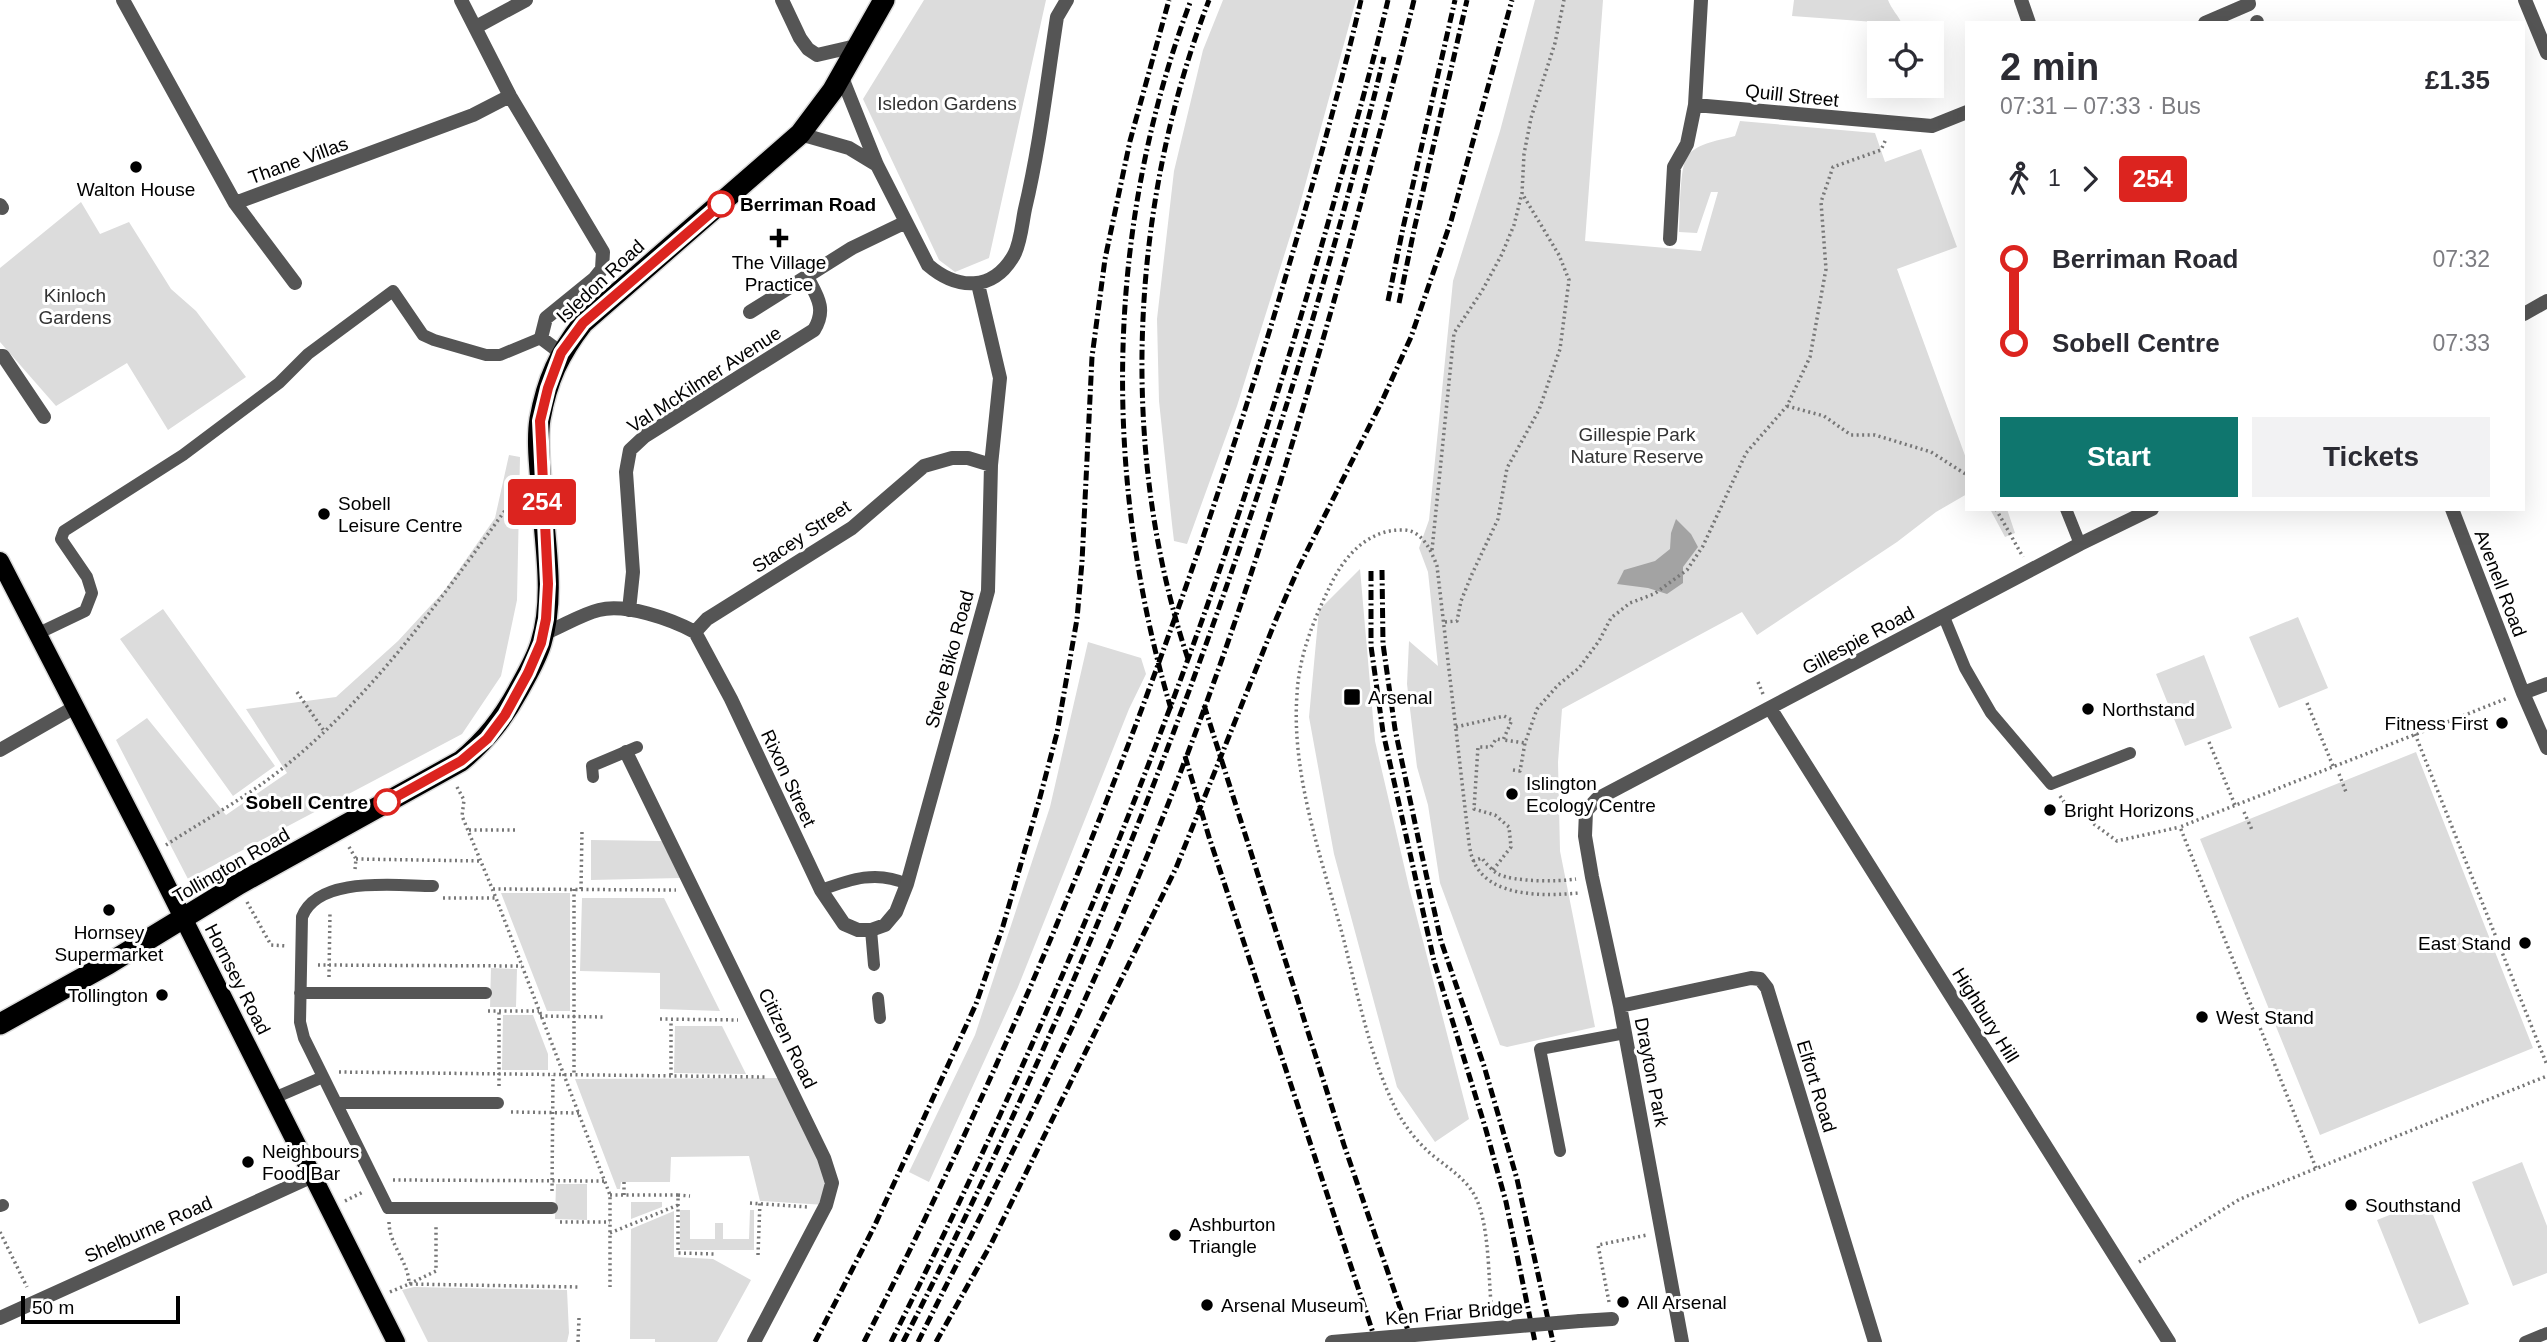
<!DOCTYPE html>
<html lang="en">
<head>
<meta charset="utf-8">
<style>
	body { margin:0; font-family:Arial,sans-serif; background:#f2f2f3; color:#2b2b33; height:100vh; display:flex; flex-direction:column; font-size:26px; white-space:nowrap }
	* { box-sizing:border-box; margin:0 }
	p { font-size:23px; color:#7c7c81 }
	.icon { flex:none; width:38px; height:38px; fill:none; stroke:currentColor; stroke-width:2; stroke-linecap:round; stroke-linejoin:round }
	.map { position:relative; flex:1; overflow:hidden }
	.drawer { position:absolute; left:1965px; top:21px; width:560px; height:490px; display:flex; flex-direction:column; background:#fff; border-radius:0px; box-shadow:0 7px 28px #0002 }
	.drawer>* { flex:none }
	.badge { padding:0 14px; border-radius:5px; font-size:24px; line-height:46px }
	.fabs { position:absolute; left:1867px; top:21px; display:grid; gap:14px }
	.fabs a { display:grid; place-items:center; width:77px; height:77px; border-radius:0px; background:#fff; box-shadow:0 7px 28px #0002; font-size:35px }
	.scale { position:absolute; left:21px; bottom:18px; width:159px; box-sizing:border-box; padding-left:7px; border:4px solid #000; border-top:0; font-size:19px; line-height:24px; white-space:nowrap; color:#000; -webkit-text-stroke:5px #fff; paint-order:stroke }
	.map>.badge { position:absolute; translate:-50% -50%; box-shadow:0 0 0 4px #fff }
	.legs { display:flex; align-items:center; gap:10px; height:77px; padding:0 35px; font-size:23px }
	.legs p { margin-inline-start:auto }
	.overview { display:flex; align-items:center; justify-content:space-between; height:119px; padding:0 35px }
	h1 { font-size:38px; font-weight:600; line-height:52px }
	.button { display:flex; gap:14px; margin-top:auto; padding:14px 35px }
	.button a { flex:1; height:80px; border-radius:0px; background:#0f766e; color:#fff; font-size:28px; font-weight:600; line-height:80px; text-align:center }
	.button a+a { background:#f2f2f3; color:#2b2b33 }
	ul { padding:0 35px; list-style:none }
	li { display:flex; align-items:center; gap:24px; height:84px; font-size:26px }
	li i { display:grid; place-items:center; width:10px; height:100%; margin:0 9px; background:currentColor }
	li i::after { content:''; width:18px; height:18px; margin:-9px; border:5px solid; border-radius:50%; background:#fff }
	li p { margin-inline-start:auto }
	li:first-child i { background:linear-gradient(#0000 50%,currentColor 0) }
	li:last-child i { background:linear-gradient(currentColor 50%,#0000 0) }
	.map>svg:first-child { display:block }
</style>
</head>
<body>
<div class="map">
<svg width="2547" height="1342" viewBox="0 0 2547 1342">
	<rect width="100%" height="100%" fill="#fff"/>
	<!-- green -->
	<path fill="#dcdcdc" d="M924,0H1046L989,258L955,272L939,260L863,99Z
		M1223,0H1356L1298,211L1237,406L1187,544L1174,541L1172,524L1159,401L1157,319L1174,171L1203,50Z
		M1535,0H1603L1585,241L1701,251L1718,192H1711L1697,233L1679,232C1680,217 1679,165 1688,155C1698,143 1721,140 1735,136L1740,121L1875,133L1885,162L1921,149L1957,247L1897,269L1967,461V494L1936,512L1897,542L1757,635L1742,612L1562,709L1558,762L1560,851L1595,1027L1507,1047L1500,1045L1440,883L1428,805L1417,767L1407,684L1409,641L1438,666L1428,572L1419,548L1429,520L1453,281L1500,131Z
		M1794,0H1888C1892,10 1898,15 1902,24L1792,16Z
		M81,202L100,234L129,222L171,289L196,311L246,377L168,430L127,363L56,406L0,342V268Z
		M509,455L520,457L517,600L501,676L462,734L188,879L116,740L147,718L226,815L287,773L246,709L336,697L398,641L444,591L495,518Z
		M1990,509H2007L2015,533L2005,537Z
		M1360,569L1375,741L1409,887L1469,1119L1435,1142L1397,1087L1334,854L1309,717L1319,610Z
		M163,609L275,766L233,796L120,639Z
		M2298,617L2328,688L2279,708L2249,637Z
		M1088,642L1141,658L1146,674L1129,709L1018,987L929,1182L909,1172L975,1035L1050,807Z
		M2204,655L2232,728L2185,746L2156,674Z
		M2416,752L2533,1048L2320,1135L2200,839Z
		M591,840L662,841L680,878L591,880Z
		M501,893H570V1011H547Z
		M582,898H664L720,1011L660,1009V973L580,971Z
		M491,968L517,969L516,1007H490Z
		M503,1015H533L548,1054V1070H502Z
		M675,1026H722L746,1074L674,1073Z
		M786,1078L824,1158L826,1205L760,1201L749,1156L671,1157L670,1182H621L620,1189H617L575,1079Z
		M2522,1162L2547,1226V1273L2513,1286L2472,1182Z
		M556,1184H587V1220L555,1219Z
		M2427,1200L2469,1304L2419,1324L2377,1220Z
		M631,1202H662V1207L631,1219Z
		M680,1210H690V1239H715V1223H723V1239H749L750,1210H754V1250H680Z
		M674,1211V1257L713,1259L751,1280L717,1342H655V1339H630L631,1229Z
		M414,1287L567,1290L569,1333L567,1342H428L402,1290Z"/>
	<!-- water -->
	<path fill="#a3a3a3" d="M1676,519L1691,534L1698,547L1683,567V583L1667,594L1648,588L1617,584L1624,570L1655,561L1670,549L1671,533Z"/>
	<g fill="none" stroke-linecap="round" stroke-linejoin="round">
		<!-- primary casing -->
		<g stroke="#dbdbdb" stroke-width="21">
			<path id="primary" d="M0,561L151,854L396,1342"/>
		</g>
		<!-- highway casing -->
		<g stroke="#dbdbdb" stroke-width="24">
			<path id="highway" d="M0,1024L108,964L239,884L461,761C486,740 502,720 518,691C526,676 536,660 541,643C555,598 545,545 542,499C541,474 536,444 540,419C547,380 559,354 583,323L800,134L833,90L884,0"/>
		</g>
		<!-- path -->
		<path stroke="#777" stroke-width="3.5" stroke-dasharray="2 3.5" stroke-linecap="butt" d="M1787,406L1824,416L1851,435H1875L1931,452L1967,475
			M1996,509L2023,557
			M1432,550L1454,333L1482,291L1502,254L1514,225L1522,193L1524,154L1531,118L1555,43L1564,0
			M1445,622L1457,621L1461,601L1472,574L1498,519L1507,468L1539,410L1560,349L1569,280L1559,255L1523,195
			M1758,682L1763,694
			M297,692L324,731
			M2307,703L2333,766
			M1456,727L1504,716L1512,720L1503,740L1525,743
			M2415,734L2547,1065
			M2209,742L2235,805
			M1513,770L1520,771L1525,743L1537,709L1558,685L1579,668L1599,641L1611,618L1630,603L1654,594L1687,570L1703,546L1746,453L1787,406L1810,357L1826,269L1821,202L1833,167L1881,150L1886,139
			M2339,774L2346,792
			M457,787L464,800L462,816L496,898L610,1195V1287
			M2060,796L2064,802L2117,841L2180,827
			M2244,812L2252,830
			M469,830H516
			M166,845C201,822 240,801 274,775C374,698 446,591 520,490
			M349,847L356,859L355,869
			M356,859L482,861
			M1473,861L1482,858C1486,864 1492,870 1498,874C1514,882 1558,882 1576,879
			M1493,870L1511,847L1509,827L1495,815L1474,809L1478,747H1491L1496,739L1503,740
			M493,889L676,890
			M574,889V1075
			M581,889L582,830
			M443,898H496
			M247,902L271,945L287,946
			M318,965L522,966
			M329,977L330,911
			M488,1011H539
			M540,1016L603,1017
			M660,1019L738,1020
			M339,1072L765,1077
			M671,1075V1021
			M499,1086V1011
			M511,1112L579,1113
			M2316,1168L2180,827L2508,698
			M393,1180L604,1181
			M624,1182V1195
			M552,1191L553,1075
			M610,1195H678V1253L715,1254
			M678,1195L690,1196
			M345,1201L363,1192
			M750,1203L807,1207
			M389,1222C389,1245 409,1262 409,1284L436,1271V1224
			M560,1222H610
			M0,1232L27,1287
			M610,1233L678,1205
			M758,1255L760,1201
			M2139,1262L2240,1199L2547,1076
			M390,1292L409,1284L579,1287
			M1609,1302L1598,1245L1647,1235
			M1492,1313C1488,1280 1490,1228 1476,1198C1466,1178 1448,1168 1431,1154C1414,1139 1400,1120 1391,1099C1368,1048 1357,991 1343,937C1322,859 1291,776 1297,694C1299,655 1314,619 1331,584C1345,555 1369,529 1403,530C1422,530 1431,550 1437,566L1468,834C1469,843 1470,854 1474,862C1490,898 1545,896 1579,893
			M578,1342L579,1318"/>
		<!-- lane -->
		<path stroke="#555" stroke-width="12" d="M2066,509L2080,544
			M1944,617L1965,668L1991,713L2051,784L2130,753
			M39,633L85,611L92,593L87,577L61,539L64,531L183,455L279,383L308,354L393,291L423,335L434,340L486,355H500L541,338
			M593,777L592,766L637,747
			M433,886C397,886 318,875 302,917L300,1022L304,1038L388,1208H552
			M821,890C851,879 877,870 907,884
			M871,930L874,965
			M300,993H486
			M878,998L880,1018
			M274,1098L323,1077
			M336,1103H498
			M1560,1151L1540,1049L1625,1033
			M0,1206L3,1205
			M2525,1342L2547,1333"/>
		<!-- street -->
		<path stroke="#555" stroke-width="14" d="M123,0L235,203L295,283
			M461,0L510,96L603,252L602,269L594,279L546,318L541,338L561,353
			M782,0L800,38L808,49L817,55L856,46
			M2021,0L2029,23
			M2525,0L2547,53
			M2257,22V23
			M2205,23L2249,4L2248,0
			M476,27L526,0
			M841,75L877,165L928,265C957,290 993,292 1014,255C1021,242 1022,223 1025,209C1040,146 1047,81 1057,17L1067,0
			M1695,105L1932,126L1967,112
			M800,134L849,148L877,165
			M235,203L473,115L510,96
			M0,205L2,208
			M1670,239L1674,167L1687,144L1695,105L1701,0
			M750,312L852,248L906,222
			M2524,314L2547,301
			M0,356H3L44,417
			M2452,509L2523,693L2547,748
			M629,610L633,572L626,472L630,450L645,436L814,330C827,309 817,296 807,277
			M695,632L731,699L821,890L844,924L858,930H871L885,925L896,912L907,884L988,591L991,465L1000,378L978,284
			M543,634C562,627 579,615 599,610C625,603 671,619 695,632L707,619L852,528L924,466L952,458H968L991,465
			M2523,693L2547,684
			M1770,708L2169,1342
			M0,750L75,707
			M626,752L824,1158L832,1183L826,1205L754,1342
			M1620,1006L1751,978L1760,979L1767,988L1875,1342
			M0,1318L313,1176
			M1580,1321L1612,1319
			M1682,1342L1620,1006L1592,877L1585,836L1586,811L1597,799L2080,544L2152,509"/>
		<!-- primary -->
		<use href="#primary" stroke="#000" stroke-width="18"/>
		<!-- highway -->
		<use href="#highway" stroke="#000" stroke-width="21"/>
		<!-- rail -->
		<path stroke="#000" stroke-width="5" stroke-dasharray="10 3.5 2 3.5" stroke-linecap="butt" d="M1388,301L1403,228L1455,0
			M1399,303L1414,230L1467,0
			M1382,570L1383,644L1395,729L1419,842L1441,941L1484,1066L1517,1179L1553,1342
			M1371,571V646L1383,732L1434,961L1486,1130L1506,1202L1535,1342
			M1188,659C1118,449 1130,205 1209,0
			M1204,705L1344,1145L1412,1342
			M1171,709C1102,476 1105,228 1191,0
			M1185,756L1209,837L1376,1342
			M815,1342L874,1227L976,1004L1003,926L1039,801L1057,733L1077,619L1082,562L1092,357L1105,259L1130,141L1169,0
			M864,1342C1033,1010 1170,663 1277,306C1307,204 1337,103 1361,0
			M891,1342C991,1142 1083,938 1162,729C1226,561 1281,389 1330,216C1350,144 1371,72 1388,0
			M903,1342C1112,935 1274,501 1384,57
			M918,1342C995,1187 1074,1033 1140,873C1224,673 1288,466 1346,258C1369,172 1393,86 1414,0
			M936,1342L991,1244L1176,868L1277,617L1299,567L1382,401L1411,337L1451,221L1512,0"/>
		<!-- street-bridge -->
		<path stroke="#555" stroke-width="14" d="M1332,1342L1580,1321"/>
	</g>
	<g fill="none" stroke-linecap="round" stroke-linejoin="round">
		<!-- line-1 casing -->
		<g stroke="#fff" stroke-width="16">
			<path id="line-1" d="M387,802L461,761L487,739L505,715L528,673L541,643L546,619L548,584L540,421L548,388L561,353L583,323L721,204"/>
		</g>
		<!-- line-1 -->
		<use href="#line-1" stroke="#dc241f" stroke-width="10"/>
	</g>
	<!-- markers -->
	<g fill="#000" stroke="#fff" stroke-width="2.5">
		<circle cx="136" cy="167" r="7"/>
		<path d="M775.5 227.5h7v7h7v7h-7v7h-7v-7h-7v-7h7z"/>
		<circle cx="324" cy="514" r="7"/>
		<rect x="1343" y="688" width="18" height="18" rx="3.5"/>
		<circle cx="2088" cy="709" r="7"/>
		<circle cx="2502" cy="723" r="7"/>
		<circle cx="1512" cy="794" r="7"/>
		<circle cx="2050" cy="810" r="7"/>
		<circle cx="109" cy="910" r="7"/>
		<circle cx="2525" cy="943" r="7"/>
		<circle cx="162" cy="995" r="7"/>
		<circle cx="2202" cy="1017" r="7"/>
		<circle cx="248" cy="1162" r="7"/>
		<circle cx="2351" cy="1205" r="7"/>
		<circle cx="1175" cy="1235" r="7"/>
		<circle cx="1623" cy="1302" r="7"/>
		<circle cx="1207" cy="1305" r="7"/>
	</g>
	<g fill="#fff" stroke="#dc241f" stroke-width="3.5">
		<circle cx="721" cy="204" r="12"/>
		<circle cx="387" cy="802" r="12"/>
	</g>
	<g text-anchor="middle" stroke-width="6" stroke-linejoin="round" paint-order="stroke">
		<!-- street labels -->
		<g font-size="19" fill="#000" stroke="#fff">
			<text transform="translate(1792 95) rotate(6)" y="7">Quill Street</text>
			<text transform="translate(298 160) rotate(-20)" y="7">Thane Villas</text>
			<text transform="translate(600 281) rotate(-43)" y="7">Isledon Road</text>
			<text transform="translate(704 379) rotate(-33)" y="7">Val McKilmer Avenue</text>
			<text transform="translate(801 536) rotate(-34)" y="7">Stacey Street</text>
			<text transform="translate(2501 583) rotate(69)" y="7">Avenell Road</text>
			<text transform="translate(1858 640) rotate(-28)" y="7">Gillespie Road</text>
			<text transform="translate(949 659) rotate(-75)" y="7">Steve Biko Road</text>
			<text transform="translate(789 778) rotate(65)" y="7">Rixon Street</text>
			<text transform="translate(231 865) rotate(-30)" y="7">Tollington Road</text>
			<text transform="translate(238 979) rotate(63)" y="7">Hornsey Road</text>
			<text transform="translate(1986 1015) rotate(58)" y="7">Highbury Hill</text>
			<text transform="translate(788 1038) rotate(64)" y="7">Citizen Road</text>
			<text transform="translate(1652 1072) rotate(79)" y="7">Drayton Park</text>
			<text transform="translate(1817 1086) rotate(73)" y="7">Elfort Road</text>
			<text transform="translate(148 1229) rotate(-24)" y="7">Shelburne Road</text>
			<text transform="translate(1454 1312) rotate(-5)" y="7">Ken Friar Bridge</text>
		</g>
		<!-- park labels -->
		<g font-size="19" fill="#333" stroke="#fff">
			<text x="947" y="110">Isledon Gardens</text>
			<text x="75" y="302">Kinloch<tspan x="75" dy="22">Gardens</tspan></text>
			<text x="1637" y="441">Gillespie Park<tspan x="1637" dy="22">Nature Reserve</tspan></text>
		</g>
		<!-- poi labels -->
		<g font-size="19" fill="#000" stroke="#fff" text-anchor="start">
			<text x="136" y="196" text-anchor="middle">Walton House</text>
			<text x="779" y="269" text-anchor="middle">The Village<tspan x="779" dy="22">Practice</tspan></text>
			<text x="338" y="510">Sobell<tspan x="338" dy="22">Leisure Centre</tspan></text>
			<text x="1368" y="704">Arsenal</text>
			<text x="2102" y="716">Northstand</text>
			<text x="2488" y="730" text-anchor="end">Fitness First</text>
			<text x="1526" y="790">Islington<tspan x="1526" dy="22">Ecology Centre</tspan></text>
			<text x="2064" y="817">Bright Horizons</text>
			<text x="109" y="939" text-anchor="middle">Hornsey<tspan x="109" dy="22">Supermarket</tspan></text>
			<text x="2511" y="950" text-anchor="end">East Stand</text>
			<text x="148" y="1002" text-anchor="end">Tollington</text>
			<text x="2216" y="1024">West Stand</text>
			<text x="262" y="1158">Neighbours<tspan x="262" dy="22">Food Bar</tspan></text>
			<text x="2365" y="1212">Southstand</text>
			<text x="1189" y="1231">Ashburton<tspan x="1189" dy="22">Triangle</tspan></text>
			<text x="1637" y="1309">All Arsenal</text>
			<text x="1221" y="1312">Arsenal Museum</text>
		</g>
		<!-- stop labels -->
		<g font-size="19" font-weight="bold" fill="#000" stroke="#fff" text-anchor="start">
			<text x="740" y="211">Berriman Road</text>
			<text x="368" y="809" text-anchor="end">Sobell Centre</text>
		</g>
	</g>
</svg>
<div class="fabs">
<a><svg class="icon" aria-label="locate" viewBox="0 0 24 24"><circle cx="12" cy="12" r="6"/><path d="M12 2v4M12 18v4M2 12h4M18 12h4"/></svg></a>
</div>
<div class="scale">50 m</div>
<b class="badge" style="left:542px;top:502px;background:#dc241f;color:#fff">254</b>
<section class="drawer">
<div class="overview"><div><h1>2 min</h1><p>07:31 – 07:33 · Bus</p></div><b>£1.35</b></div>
<div class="legs"><svg class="icon" aria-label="walk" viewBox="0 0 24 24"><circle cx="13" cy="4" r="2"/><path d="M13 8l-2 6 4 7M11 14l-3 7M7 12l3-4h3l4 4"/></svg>1<svg class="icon" aria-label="forward" viewBox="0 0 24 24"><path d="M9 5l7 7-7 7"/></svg><b class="badge" style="background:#dc241f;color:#fff">254</b></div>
<ul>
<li><i style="color:#dc241f"></i><b>Berriman Road</b><p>07:32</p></li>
<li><i style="color:#dc241f"></i><b>Sobell Centre</b><p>07:33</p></li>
</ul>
<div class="button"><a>Start</a><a>Tickets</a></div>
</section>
</div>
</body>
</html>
